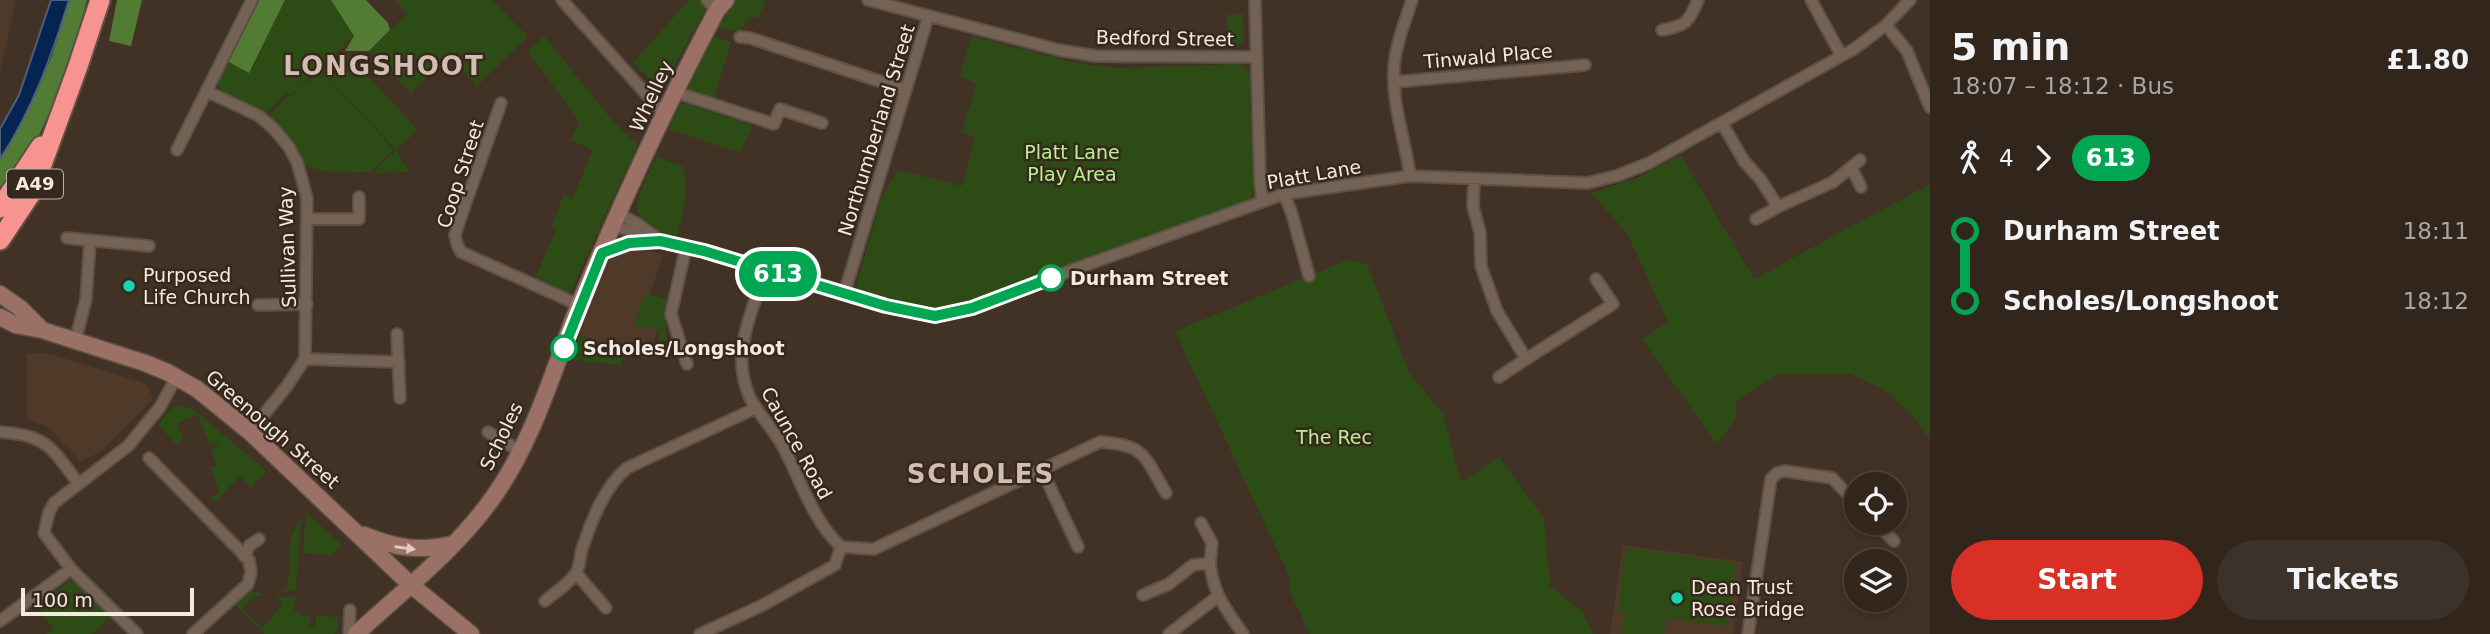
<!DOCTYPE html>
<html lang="en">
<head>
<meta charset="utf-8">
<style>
	body { margin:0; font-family:"DejaVu Sans",sans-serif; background:#3d3229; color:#f1f3f6; height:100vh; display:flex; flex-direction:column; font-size:26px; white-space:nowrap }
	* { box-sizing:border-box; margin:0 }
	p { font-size:23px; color:#a8a5a3 }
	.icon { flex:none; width:38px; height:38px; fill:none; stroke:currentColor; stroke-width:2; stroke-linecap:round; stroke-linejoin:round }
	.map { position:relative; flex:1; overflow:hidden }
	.panel { display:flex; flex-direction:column; background:#32261c; width:560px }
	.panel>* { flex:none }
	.badge { padding:0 14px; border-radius:23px; font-size:24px; line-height:46px }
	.fabs { position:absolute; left:1844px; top:472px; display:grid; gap:14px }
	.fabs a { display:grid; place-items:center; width:63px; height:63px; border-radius:50%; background:#32261c; box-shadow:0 4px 10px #0003,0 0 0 2px #4d433b; font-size:35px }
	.scale { position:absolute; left:21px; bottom:18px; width:173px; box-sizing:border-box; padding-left:7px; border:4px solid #f4eae2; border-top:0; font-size:19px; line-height:24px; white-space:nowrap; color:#f4eae2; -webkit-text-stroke:5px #37281d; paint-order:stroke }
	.map>.badge { position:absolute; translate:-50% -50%; box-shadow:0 0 0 4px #fff }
	.legs { display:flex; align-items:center; gap:10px; height:77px; padding:0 21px; font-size:23px }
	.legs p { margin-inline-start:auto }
	.overview { display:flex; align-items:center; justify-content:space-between; height:119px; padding:0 21px }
	h1 { font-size:38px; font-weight:600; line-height:52px }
	.button { display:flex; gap:14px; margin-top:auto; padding:14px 21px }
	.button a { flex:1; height:80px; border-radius:42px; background:#d93025; color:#fff; font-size:28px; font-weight:600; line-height:80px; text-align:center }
	.button a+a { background:#3d3229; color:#f1f3f6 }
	ul { padding:0 21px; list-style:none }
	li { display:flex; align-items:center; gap:24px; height:70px; font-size:26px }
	li i { display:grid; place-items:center; width:10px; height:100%; margin:0 9px; background:currentColor }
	li i::after { content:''; width:18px; height:18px; margin:-9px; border:5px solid; border-radius:50%; background:#32261c }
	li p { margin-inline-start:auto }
	li:first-child i { background:linear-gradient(#0000 50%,currentColor 0) }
	li:last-child i { background:linear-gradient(currentColor 50%,#0000 0) }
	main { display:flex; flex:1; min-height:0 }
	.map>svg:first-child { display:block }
</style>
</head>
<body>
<main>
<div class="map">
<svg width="1930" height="634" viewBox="0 0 1930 634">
	<rect width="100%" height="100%" fill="#423226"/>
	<!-- built -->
	<path fill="#4f3929" d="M0,0H16L0,72Z
		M635,246L663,255L639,326L658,329L648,359L579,335L606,262L625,248Z
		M27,353L50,354L147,384L153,399L99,453L80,461L47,426L27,419Z
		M1623,545L1743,562L1733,634H1610Z"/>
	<!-- green -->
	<path fill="#2d4b14" d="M285,0H331L354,36L291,95L286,92L266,114L220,90L218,81L229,62L250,72Z
		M395,0H492L528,37L477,86L448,56L411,93L369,51L407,14Z
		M689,0H698L707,7L661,90L633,63Z
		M736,0H765L759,17L750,18L740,31L717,28L718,21Z
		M1243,14L1244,41L1235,47L1228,48L1227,15Z
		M711,35L731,42L714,98L687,89Z
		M544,36L611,119L638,145L570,292L533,283L557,228L552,225L564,194L573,197L593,150L570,140L580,123L528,51Z
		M971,36L1081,64L1118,68L1241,64L1250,73L1255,84C1249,95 1247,108 1254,119L1253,193L1249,201L970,305L920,313L855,291L881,199L898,170L962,186L975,137L961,132L977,84L960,77Z
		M345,51L418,130L396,150L410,172L373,173L396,150L322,71Z
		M320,70L394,150L370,172L331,173L302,165C294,145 284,132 267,119L288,95L291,96Z
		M688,104L752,125L741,153L669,129L679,105Z
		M1681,155L1754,279L1930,184V440L1916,419L1885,390L1850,374H1778L1737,400L1735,419L1717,444L1642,339L1668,322L1627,233L1591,193L1637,178Z
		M656,157L684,167C687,196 685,212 675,240C619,218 637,202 656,157Z
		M1348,260L1367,264L1409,372L1443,414L1461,482L1499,457L1544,518L1550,586L1582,611L1593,634H1310L1291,595L1289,576L1175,331Z
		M647,293L667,299L666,341L658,342V329L634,326L644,296Z
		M579,335L625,351L621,365L573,360Z
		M182,405L196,411L266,471L251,488L240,476L215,502L210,497L220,493L210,468L217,465L211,449L219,446L217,443L210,446L198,415L177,423L183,440L177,445L158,425L171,408Z
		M306,512L341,544L331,555L303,553Z
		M301,518L296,590L278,593L288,587L291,536Z
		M1626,548L1736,563L1733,599H1731L1727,626L1667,618L1664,634H1622L1625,612L1618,611L1622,584H1619L1620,574H1623Z
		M75,581L110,617L92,634H46L53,629L36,604L68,582Z
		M252,590L263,596H254L241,609L263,628L282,604L277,597L296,596L294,610L302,616H310L309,626L316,627V616L338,617V630L334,634H265L235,605Z"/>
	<!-- forest -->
	<path fill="#527c34" d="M69,0H87L67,72L45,122L29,157L0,195V159L27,111L52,56Z
		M117,0H142L131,46L109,41Z
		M258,0H285L249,73L229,62L232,51Z
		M331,0H366L388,23L390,30L369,51H345L354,36Z"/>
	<!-- water -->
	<path fill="#062451" stroke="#4d5f7c" stroke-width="2" d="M51,0H69C52,55 32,111 0,159V129L19,95Z"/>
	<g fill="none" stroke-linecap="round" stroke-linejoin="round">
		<!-- street casing -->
		<g stroke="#5d5046" stroke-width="14">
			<path id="street" d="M562,0L664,114
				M707,0L717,10
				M868,0L1059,50L1096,56L1257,57
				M1255,0L1260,180L1262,200
				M1811,0L1841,55
				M1886,25L1907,51L1930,107
				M1662,30C1686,26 1689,22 1698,0
				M740,37L750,38L906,90
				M1394,82L1585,65
				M206,91L259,116L273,128L289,147L297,162L307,198L305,359L287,386L250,432
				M675,92L774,124L780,109L822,123
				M501,103L458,225L455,235L457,244L461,252L579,305
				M1722,123L1744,161L1761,180L1778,207L1833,182L1860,160
				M177,150L252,0
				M1851,167L1861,187
				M1410,176C1405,138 1389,96 1395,58C1398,38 1406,19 1412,0
				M1474,179L1473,207L1480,232L1481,266L1497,311L1526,359L1613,304L1596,279
				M1284,194L1292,214L1309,276
				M618,213L636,223L654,236
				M307,219H359V197
				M1756,219L1778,207
				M613,225L660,241L704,251L886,306L935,316L972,308L1075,269L1284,194L1410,176L1588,183L1619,175L1649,163L1854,49L1886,25L1910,0
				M67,238L149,246
				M686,247L671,314L687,364
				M602,253L623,244L650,241
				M766,270C756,299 741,332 742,364C744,402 761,412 779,440C800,476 810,517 841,547L874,549L1100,442C1147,445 1144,457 1166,493
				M844,294L928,17
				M258,305L307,304
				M397,334L400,398
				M75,342L86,299L90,240
				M305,359L399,362
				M1499,377L1526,359
				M0,432C47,435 52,448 78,483
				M488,432L520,451
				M149,458L249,560L251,572L248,584L193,634
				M1041,468L1078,547
				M1201,523L1212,543L1210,563
				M1876,523L1894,541
				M244,556L250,545L259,539
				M576,573L606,608
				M1143,595L1169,584L1193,565L1210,563C1213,594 1226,609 1243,634
				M545,601C554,593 572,582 577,571C580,564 580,556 582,549C591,522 604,487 627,468L754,409
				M0,621L71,569
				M137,634L71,569L44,533L49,512L54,503L128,446L160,407L177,376
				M349,634L350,610
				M700,634L763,605L835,565L841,547
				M1169,634L1217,597
				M1748,634L1771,479L1777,473L1785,471L1832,478L1857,504"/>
		</g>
		<!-- secondary casing -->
		<g stroke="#5d5046" stroke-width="19">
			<path id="secondary" d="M0,294L20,308L42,330
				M0,317L16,325L42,330L145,363L167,372L197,389L250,432L411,585L471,634
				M364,535C395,548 420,552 453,544
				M356,634C404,590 457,549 494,496C535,438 554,367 580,302C621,203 667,104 717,10L726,0"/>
		</g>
		<!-- highway casing -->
		<g stroke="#5d5046" stroke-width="23">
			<path id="highway" d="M0,208L41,146
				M0,240L32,192L77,69L100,0"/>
		</g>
		<!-- street -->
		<use href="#street" stroke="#746255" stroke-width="10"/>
		<!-- secondary -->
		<use href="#secondary" stroke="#9b7166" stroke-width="16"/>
		<!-- highway -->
		<use href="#highway" stroke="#f7948f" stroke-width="19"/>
	</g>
	<!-- one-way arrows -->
	<defs><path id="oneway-solid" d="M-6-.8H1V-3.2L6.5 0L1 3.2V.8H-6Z" transform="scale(1.75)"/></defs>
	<use fill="#deccc3" href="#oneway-solid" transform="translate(405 548) rotate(8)"/>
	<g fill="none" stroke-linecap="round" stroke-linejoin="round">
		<!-- line-1 casing -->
		<g stroke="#fff" stroke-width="16">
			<path id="line-1" d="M564,348L602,253L629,243L660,241L704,251L886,306L935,316L972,308L1051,278"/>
		</g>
		<!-- line-1 -->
		<use href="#line-1" stroke="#00a651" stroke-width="10"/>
	</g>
	<!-- markers -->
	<g fill="#fff" stroke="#00a651" stroke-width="3.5">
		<circle cx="1051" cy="278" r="12"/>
		<circle cx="564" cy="348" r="12"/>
	</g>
	<g fill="#15d5b3" stroke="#37281d" stroke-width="2.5">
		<circle cx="129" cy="286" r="7"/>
		<circle cx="1677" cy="598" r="7"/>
	</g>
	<g text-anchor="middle" stroke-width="5" stroke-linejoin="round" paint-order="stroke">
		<!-- shield labels -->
		<rect fill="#37281d" stroke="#bbb0a7" stroke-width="2" x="7" y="169.5" width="56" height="29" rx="5"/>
		<g font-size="18" font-weight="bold" fill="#f4eae2">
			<text x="35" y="190">A49</text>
		</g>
		<!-- street labels -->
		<g font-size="19" fill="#f4eae2" stroke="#37281d">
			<text transform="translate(1165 38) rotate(1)" y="7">Bedford Street</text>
			<text transform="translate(1488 56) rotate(-5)" y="7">Tinwald Place</text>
			<text transform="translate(651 96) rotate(-65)" y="7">Whelley</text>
			<text transform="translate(876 130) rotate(-73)" y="7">Northumberland Street</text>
			<text transform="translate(460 174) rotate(-72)" y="7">Coop Street</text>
			<text transform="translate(1314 174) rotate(-10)" y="7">Platt Lane</text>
			<text transform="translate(287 247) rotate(-92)" y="7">Sullivan Way</text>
			<text transform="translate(273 429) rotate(41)" y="7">Greenough Street</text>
			<text transform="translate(501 436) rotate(-64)" y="7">Scholes</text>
			<text transform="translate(797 443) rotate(61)" y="7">Caunce Road</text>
		</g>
		<!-- park labels -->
		<g font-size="19" fill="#b7f28f" stroke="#37281d">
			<text x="1072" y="159">Platt Lane<tspan x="1072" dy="22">Play Area</tspan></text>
			<text x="1334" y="444">The Rec</text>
		</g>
		<!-- poi labels -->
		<g font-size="19" fill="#f4eae2" stroke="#37281d" text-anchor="start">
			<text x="143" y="282">Purposed<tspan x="143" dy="22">Life Church</tspan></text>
			<text x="1691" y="594">Dean Trust<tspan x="1691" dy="22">Rose Bridge</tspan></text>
		</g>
		<!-- stop labels -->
		<g font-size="19" font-weight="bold" fill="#f4eae2" stroke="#37281d" text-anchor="start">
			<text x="1070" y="285">Durham Street</text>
			<text x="583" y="355">Scholes/Longshoot</text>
		</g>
		<!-- district labels -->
		<g font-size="26" font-weight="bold" letter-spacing="2" fill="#d2beb0" stroke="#37281d">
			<text x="384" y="75">LONGSHOOT</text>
			<text x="981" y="483">SCHOLES</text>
		</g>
	</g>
</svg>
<div class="fabs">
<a><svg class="icon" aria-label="locate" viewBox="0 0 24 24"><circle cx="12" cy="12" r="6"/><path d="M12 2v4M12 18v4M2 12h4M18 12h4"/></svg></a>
<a><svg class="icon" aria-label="layers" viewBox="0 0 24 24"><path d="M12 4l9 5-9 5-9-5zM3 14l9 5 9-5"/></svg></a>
</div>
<div class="scale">100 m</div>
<b class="badge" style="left:778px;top:274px;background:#00a651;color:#fff">613</b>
</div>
<section class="panel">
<div class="overview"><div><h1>5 min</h1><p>18:07 – 18:12 · Bus</p></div><b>£1.80</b></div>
<div class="legs"><svg class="icon" aria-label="walk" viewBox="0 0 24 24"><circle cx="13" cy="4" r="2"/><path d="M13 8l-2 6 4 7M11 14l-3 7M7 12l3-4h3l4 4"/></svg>4<svg class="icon" aria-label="forward" viewBox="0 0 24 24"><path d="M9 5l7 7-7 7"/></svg><b class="badge" style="background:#00a651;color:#fff">613</b></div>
<ul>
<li><i style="color:#00a651"></i><b>Durham Street</b><p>18:11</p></li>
<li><i style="color:#00a651"></i><b>Scholes/Longshoot</b><p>18:12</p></li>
</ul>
<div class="button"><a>Start</a><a>Tickets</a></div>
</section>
</main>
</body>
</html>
